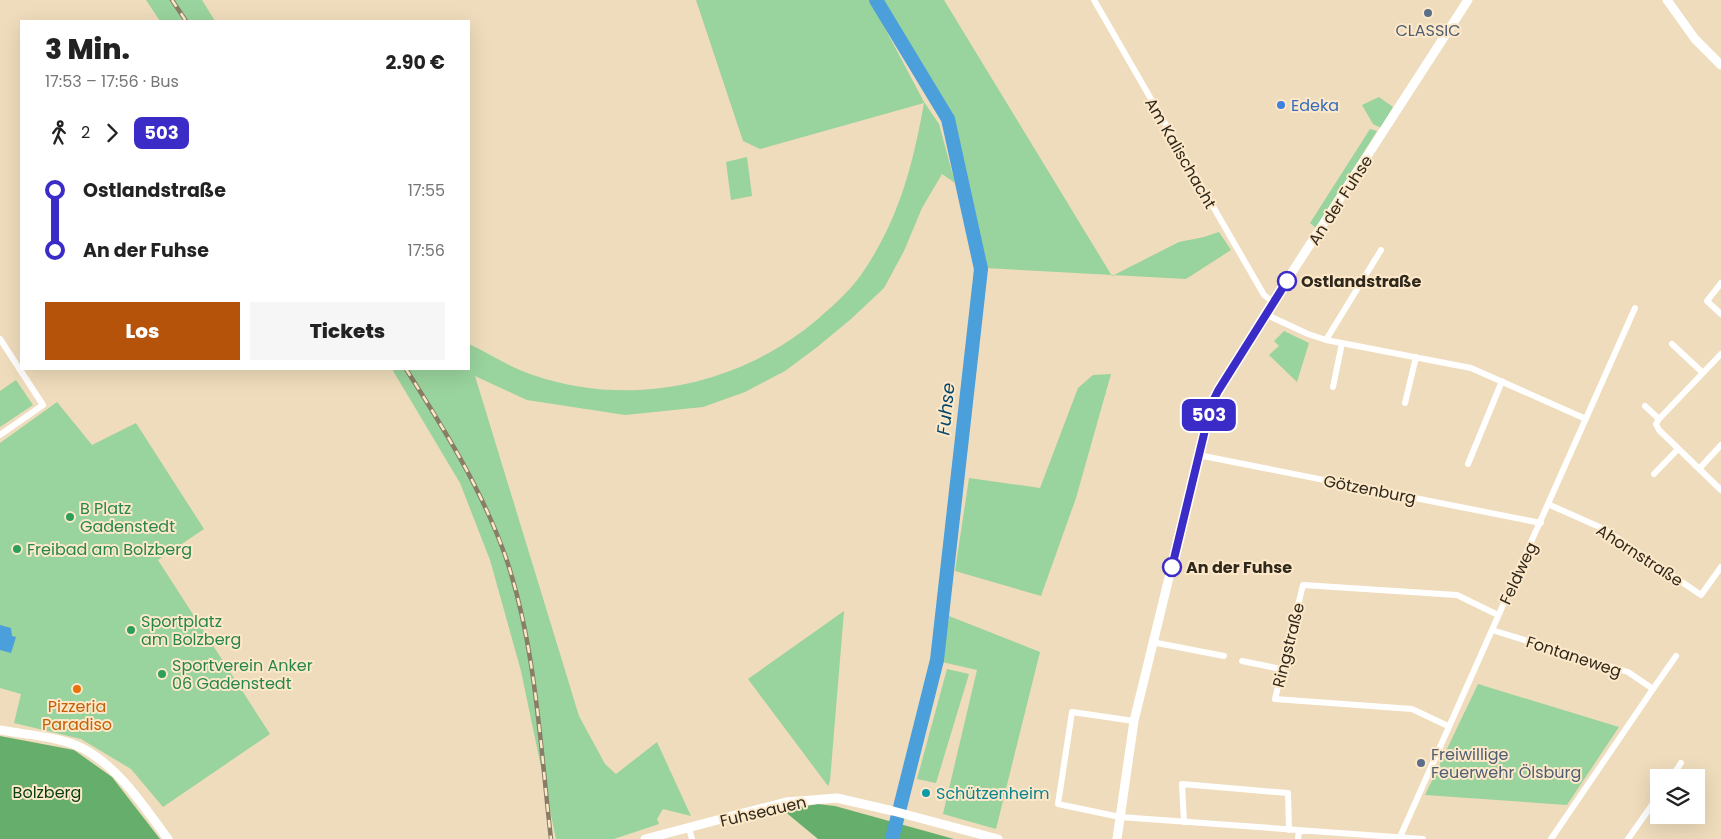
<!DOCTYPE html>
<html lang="de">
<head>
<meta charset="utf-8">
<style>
	body { margin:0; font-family:Poppins,sans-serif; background:#f6f6f6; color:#222; height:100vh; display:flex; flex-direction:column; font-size:19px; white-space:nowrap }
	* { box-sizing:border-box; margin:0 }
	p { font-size:16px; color:#767676 }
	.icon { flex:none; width:28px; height:28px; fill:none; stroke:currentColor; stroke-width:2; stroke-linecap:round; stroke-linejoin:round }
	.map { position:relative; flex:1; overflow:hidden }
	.panel { position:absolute; left:20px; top:20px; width:450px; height:350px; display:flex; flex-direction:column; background:#fff; border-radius:0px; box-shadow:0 5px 20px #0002 }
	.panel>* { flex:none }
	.badge { padding:0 10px; border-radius:8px; font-size:18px; line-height:32px }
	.buttons { position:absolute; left:1650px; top:769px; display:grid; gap:10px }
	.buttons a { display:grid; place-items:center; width:55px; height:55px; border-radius:0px; background:#fff; box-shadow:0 5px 20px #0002; font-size:25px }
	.map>.badge { position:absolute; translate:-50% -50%; box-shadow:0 0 0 2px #fff }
	.legs { display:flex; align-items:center; gap:8px; height:55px; padding:0 25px; font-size:16px }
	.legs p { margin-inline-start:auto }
	.summary { display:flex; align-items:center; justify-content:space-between; height:85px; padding:0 25px }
	h1 { font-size:28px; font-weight:800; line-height:38px }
	.action { display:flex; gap:10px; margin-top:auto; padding:10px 25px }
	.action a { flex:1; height:58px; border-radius:0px; background:#b45309; color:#fff; font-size:20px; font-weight:800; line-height:58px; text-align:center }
	.action a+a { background:#f6f6f6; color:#222 }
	ul { padding:0 25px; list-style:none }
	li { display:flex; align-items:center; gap:18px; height:60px; font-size:19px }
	li i { display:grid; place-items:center; width:8px; height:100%; margin:0 6px; background:currentColor }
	li i::after { content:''; width:12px; height:12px; margin:-6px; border:4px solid; border-radius:50%; background:#fff }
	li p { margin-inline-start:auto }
	li:first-child i { background:linear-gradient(#0000 50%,currentColor 0) }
	li:last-child i { background:linear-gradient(currentColor 50%,#0000 0) }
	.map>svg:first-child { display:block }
</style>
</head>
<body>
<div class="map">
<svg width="1721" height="839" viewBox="0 0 1721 839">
	<rect width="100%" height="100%" fill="#efdcbc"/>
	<!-- green -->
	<path fill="#99d39d" d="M146,0H202L215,21H160Z
		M696,0H870L924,102L939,124L955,183L942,174L922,208L904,251L884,288L851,319L816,348L785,371L745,392L703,407L625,415L527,400L475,376L579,716L605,764L616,774L657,742L691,816L663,809L657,819L659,824L614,839H556L521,671L490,560L460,483L392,369H469V344C490,354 511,368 533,375C632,409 741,385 819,318C836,303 853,288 865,269C900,216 913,164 924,103L760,149L743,141Z
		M881,0H944L1112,276L1179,242L1204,237L1219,232L1231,250L1186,279L985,268L951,118Z
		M1379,97L1393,107L1381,128L1373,124L1362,105Z
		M1370,129L1377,131L1316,228L1310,223Z
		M747,157L752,196L731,200L726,162Z
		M1284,331L1309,343L1297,382L1269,355L1279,346L1274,341Z
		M1111,374L1076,498L1041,596L955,571L969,478L1040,488L1078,388L1093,375Z
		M16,380L33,405L0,427V391Z
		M57,402L92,445L136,423L204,529L158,560L270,734L163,807L131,769L81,739L14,723L21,694L0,688V443Z
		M844,611L830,781L828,786L748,679Z
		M949,616L1040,652L996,829L943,814L977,670L942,662Z
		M947,669L969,674L936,783L917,779Z
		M1478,684L1619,727L1567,805L1425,795Z"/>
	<!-- forest -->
	<path fill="#66ae6c" d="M0,736L74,750L112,777L160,839H0Z
		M818,804L835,806L954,839H818L783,810Z"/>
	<!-- water -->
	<path fill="#4b9fda" d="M0,625L11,628L12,636L16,637L11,653L0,650Z"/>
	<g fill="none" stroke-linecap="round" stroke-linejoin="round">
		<!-- river -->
		<path stroke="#4b9fda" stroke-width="14" d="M876,0L948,119L981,269L937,660L892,839"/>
		<!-- street -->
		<path stroke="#fff" stroke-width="6" d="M1094,0L1264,295L1273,302
			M1721,283L1707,301L1721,314
			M1265,314L1308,334L1326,340L1471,368L1586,419
			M0,339L43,405L0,435
			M1326,340L1381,250
			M1672,344L1703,373
			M1721,354L1659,419L1656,424L1659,430L1721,490
			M1333,387L1342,343
			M1405,403L1416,357
			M1645,406L1659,419
			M1198,455L1541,523
			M1468,464L1502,381
			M1699,469L1721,445
			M1654,474L1678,449
			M1550,505L1604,529L1701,595L1721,567
			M1492,630L1628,672L1653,689L1551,839
			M1152,642L1224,656
			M1242,661L1281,669
			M1653,689L1676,656
			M1134,721L1072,712L1058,804L1120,817L1423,839
			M1448,726L1412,709L1275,699L1303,585L1457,595L1498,615
			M1671,778L1681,763
			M1184,822L1182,784L1288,793L1289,830
			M689,828L692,839
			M1400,837L1635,308
			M1298,839L1299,830
			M1628,839L1659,795"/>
		<!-- secondary -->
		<path stroke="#fff" stroke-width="9" d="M1667,0L1695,39L1721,65
			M0,730C26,735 58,736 82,748C119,767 144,807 168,839
			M645,839L786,802L837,798L893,811L998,839
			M1117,839L1134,721L1211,405L1265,314L1468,0"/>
		<!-- rail casing -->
		<g stroke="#8a7d67" stroke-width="4.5">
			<path id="rail" d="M172,0L186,21
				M406,369C444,429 481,488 505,555C536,645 540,745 551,839"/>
		</g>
		<!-- rail -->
		<use href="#rail" stroke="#fde9c9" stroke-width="2.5" stroke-dasharray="8" stroke-linecap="butt"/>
	</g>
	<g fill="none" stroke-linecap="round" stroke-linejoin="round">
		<!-- line-1 casing -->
		<g stroke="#fff" stroke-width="11">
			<path id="line-1" d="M1172,567L1211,405L1218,391L1287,281"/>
		</g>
		<!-- line-1 -->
		<use href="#line-1" stroke="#3c2cc7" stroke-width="8"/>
	</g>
	<!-- markers -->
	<g fill="#5c6f8a" stroke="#fde9c9" stroke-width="2">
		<circle cx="1428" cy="13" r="5"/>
		<circle cx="1421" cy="763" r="5"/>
	</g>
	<circle fill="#3f7fe0" stroke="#fde9c9" stroke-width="2" cx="1281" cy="105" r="5"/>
	<g fill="#fff" stroke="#3c2cc7" stroke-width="2.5">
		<circle cx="1287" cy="281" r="9"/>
		<circle cx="1172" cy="567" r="9"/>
	</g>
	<g fill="#2e9e5b" stroke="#fde9c9" stroke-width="2">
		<circle cx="70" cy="517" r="5"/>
		<circle cx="17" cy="549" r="5"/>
		<circle cx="131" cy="630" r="5"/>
		<circle cx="162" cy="674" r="5"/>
	</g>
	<circle fill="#e8710a" stroke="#fde9c9" stroke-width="2" cx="77" cy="689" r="5"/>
	<circle fill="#0f9aa8" stroke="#fde9c9" stroke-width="2" cx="926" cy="793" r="5"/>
	<g text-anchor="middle" stroke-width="4" stroke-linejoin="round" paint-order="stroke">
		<!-- service labels -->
		<g font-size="16" fill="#4e5e75" stroke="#fde9c9">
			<text x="1428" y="36">CLASSIC</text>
			<text x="1431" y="760" text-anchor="start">Freiwillige<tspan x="1431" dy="18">Feuerwehr Ölsburg</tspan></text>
		</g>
		<!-- shop labels -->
		<g font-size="16" fill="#366cbe" stroke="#fde9c9" text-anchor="start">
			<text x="1291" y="111">Edeka</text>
		</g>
		<!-- street labels -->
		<g font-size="16" fill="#2f281c" stroke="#fde9c9">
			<text transform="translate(1181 153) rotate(60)" y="6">Am Kalischacht</text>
			<text transform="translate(1340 200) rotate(-57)" y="6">An der Fuhse</text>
			<text transform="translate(1370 489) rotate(11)" y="6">Götzenburg</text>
			<text transform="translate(1640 555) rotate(33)" y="6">Ahornstraße</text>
			<text transform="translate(1518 573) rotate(-65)" y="6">Feldweg</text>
			<text transform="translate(1288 645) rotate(-76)" y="6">Ringstraße</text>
			<text transform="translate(1574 656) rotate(18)" y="6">Fontaneweg</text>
			<text transform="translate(763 811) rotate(-13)" y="6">Fuhseauen</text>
		</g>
		<!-- stop labels -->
		<g font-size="16" font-weight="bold" fill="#2f281c" stroke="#fde9c9" text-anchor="start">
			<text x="1301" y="287">Ostlandstraße</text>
			<text x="1186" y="573">An der Fuhse</text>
		</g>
		<!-- leisure labels -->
		<g font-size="16" fill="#27864d" stroke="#fde9c9" text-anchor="start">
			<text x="80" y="514">B Platz<tspan x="80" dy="18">Gadenstedt</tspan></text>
			<text x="27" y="555">Freibad am Bolzberg</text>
			<text x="141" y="627">Sportplatz<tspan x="141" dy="18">am Bolzberg</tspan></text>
			<text x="172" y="671">Sportverein Anker<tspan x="172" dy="18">06 Gadenstedt</tspan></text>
		</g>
		<!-- food labels -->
		<g font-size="16" fill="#c56008" stroke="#fde9c9">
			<text x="77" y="712">Pizzeria<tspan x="77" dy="18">Paradiso</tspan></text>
		</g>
		<!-- park labels -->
		<g font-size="16" fill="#0b4015" stroke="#fde9c9">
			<text x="47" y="798">Bolzberg</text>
		</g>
		<!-- culture labels -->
		<g font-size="16" fill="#0d838f" stroke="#fde9c9" text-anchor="start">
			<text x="936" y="799">Schützenheim</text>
		</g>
		<!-- water labels -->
		<g font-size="18" font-style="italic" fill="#00466d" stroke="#fde9c9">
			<text transform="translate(946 409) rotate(-84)" y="6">Fuhse</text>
		</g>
	</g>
</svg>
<div class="buttons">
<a><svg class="icon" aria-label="layers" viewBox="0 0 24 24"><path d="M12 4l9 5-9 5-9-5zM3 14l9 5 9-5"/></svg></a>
</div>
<b class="badge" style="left:1209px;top:415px;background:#3c2cc7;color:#fff">503</b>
<section class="panel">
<div class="summary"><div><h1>3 Min.</h1><p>17:53 – 17:56 · Bus</p></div><b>2.90 €</b></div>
<div class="legs"><svg class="icon" aria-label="walk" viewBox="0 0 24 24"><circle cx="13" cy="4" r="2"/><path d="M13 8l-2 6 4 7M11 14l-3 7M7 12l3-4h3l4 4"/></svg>2<svg class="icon" aria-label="forward" viewBox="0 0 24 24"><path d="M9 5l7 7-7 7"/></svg><b class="badge" style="background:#3c2cc7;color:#fff">503</b></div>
<ul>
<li><i style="color:#3c2cc7"></i><b>Ostlandstraße</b><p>17:55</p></li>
<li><i style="color:#3c2cc7"></i><b>An der Fuhse</b><p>17:56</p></li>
</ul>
<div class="action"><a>Los</a><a>Tickets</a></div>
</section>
</div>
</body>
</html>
